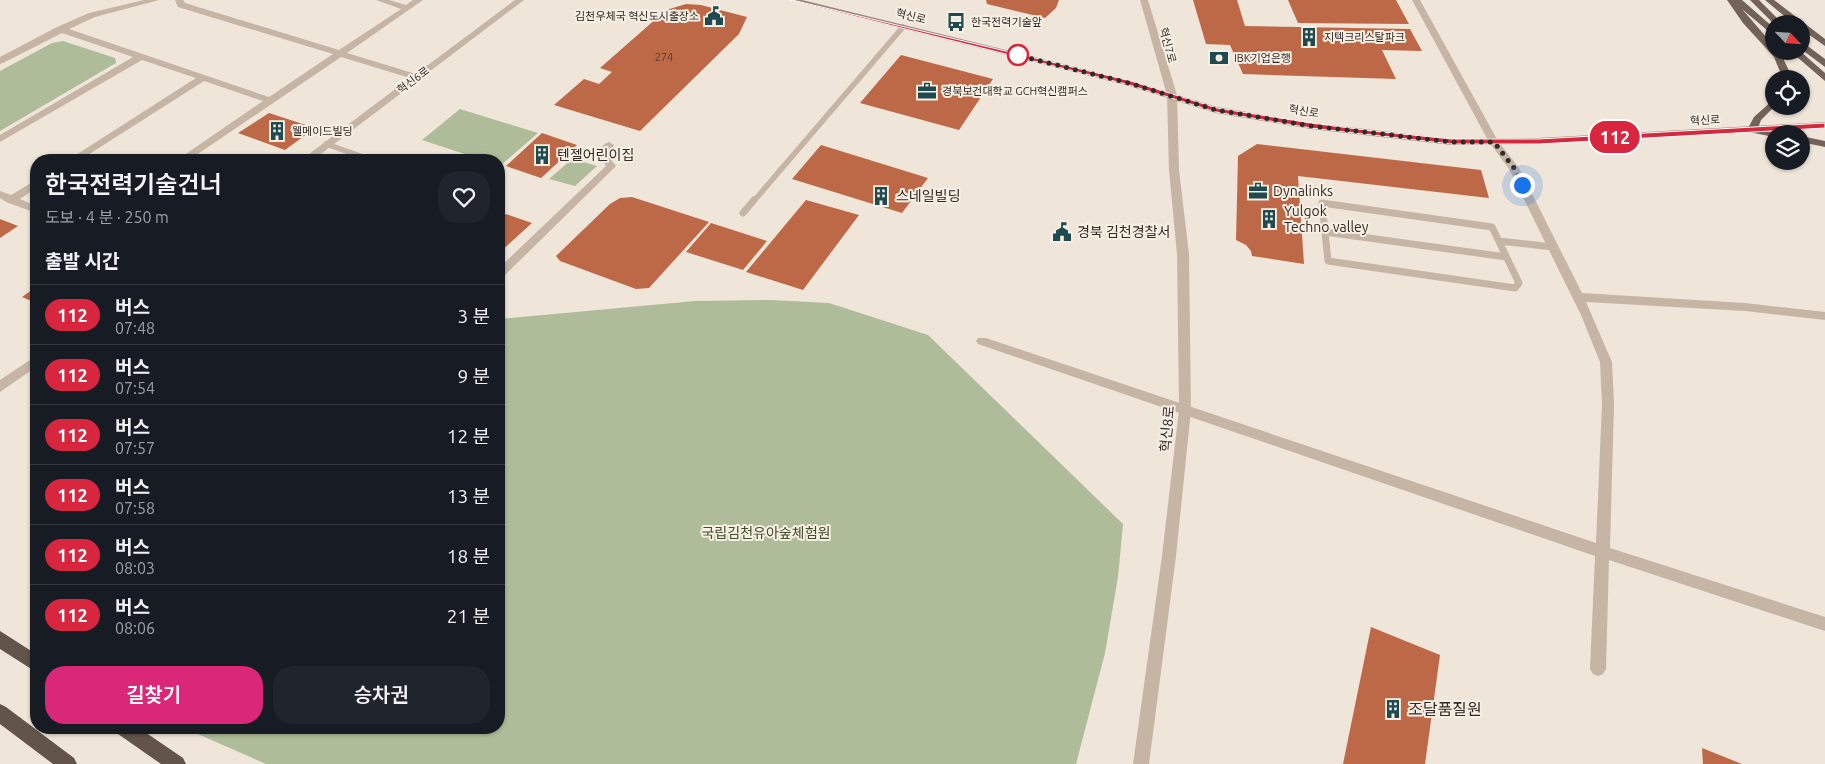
<!DOCTYPE html>
<html lang="ko">
<head>
<meta charset="utf-8">
<style>
	body { margin:0; font-family:Ubuntu,"Noto Sans KR",sans-serif; background:#20242c; color:#f1f3f6; height:100vh; display:flex; flex-direction:column; font-size:19px; white-space:nowrap }
	* { box-sizing:border-box; margin:0 }
	p { font-size:16px; color:#9ea1a6 }
	.icon { flex:none; width:28px; height:28px; fill:none; stroke:currentColor; stroke-width:2; stroke-linecap:round; stroke-linejoin:round }
	.map { position:relative; flex:1; overflow:hidden }
	.panel { position:absolute; left:30px; top:154px; width:475px; height:580px; display:flex; flex-direction:column; background:#171b24; border-radius:20px; box-shadow:0 1px 4px #0004 }
	.panel>* { flex:none }
	.badge { padding:0 10px; border-radius:16px; font-size:18px; line-height:32px }
	.needle { width:32px; rotate:115deg }
	.buttons { position:absolute; left:1765px; top:15px; display:grid; gap:10px }
	.buttons a { display:grid; place-items:center; width:45px; height:45px; border-radius:50%; background:#171b24; box-shadow:0 1px 4px #0004; font-size:25px }
	.you { position:absolute; width:25px; height:25px; margin:-12px; border:4px solid #fff; border-radius:50%; background:#1a73e8; box-shadow:0 0 0 8px #1a73e833 }
	.map>.badge { position:absolute; translate:-50% -50%; box-shadow:0 0 0 2px #fff }
	h2 { padding:0 15px; font-size:19px; line-height:45px }
	.round { display:grid; place-items:center; flex:none; width:52px; height:52px; border-radius:20px; background:#20242c }
	.head { display:flex; align-items:center; justify-content:space-between; height:85px; padding:0 15px }
	h1 { font-size:24px; font-weight:600; line-height:38px }
	.button { display:flex; gap:10px; margin-top:auto; padding:10px 15px }
	.button a { flex:1; height:58px; border-radius:20px; background:#db2777; color:#fff; font-size:20px; font-weight:600; line-height:58px; text-align:center }
	.button a+a { background:#20242c; color:#f1f3f6 }
	ul { padding:0; list-style:none }
	li { display:flex; align-items:center; gap:15px; height:60px; padding:0 15px; border-top:1px solid #363941 }
	li div { flex:1 }
	li b { display:block; font-size:19px }
	li em { font-style:normal }
	li .badge { min-width:55px; font-weight:700; text-align:center }
	.map>svg:first-child { display:block }
</style>
</head>
<body>
<div class="map">
<svg width="1825" height="764" viewBox="0 0 1825 764">
	<rect width="100%" height="100%" fill="#efe5d8"/>
	<!-- green -->
	<path fill="#afbc99" d="M63,41L115,58L116,63L0,131V71L52,43Z
		M460,109L538,133L500,166L499,160H483L422,140Z
		M572,159L597,166L575,186L549,179Z
		M771,300L829,303L928,335L1123,524L1118,577L1105,653L1076,764H266L200,735L189,728H499V319L695,301Z"/>
	<!-- building -->
	<path fill="#bd6947" d="M986,0H1059L1056,8L1045,18L987,4Z
		M1193,0H1237L1245,26L1410,29L1422,51L1382,50L1396,79L1243,74L1230,45L1206,44Z
		M1288,0H1396L1409,24L1298,23Z
		M686,4L701,5L747,17L739,34L640,131L554,105L584,79L599,84L612,72L600,68L666,10Z
		M901,55L993,79L959,130L860,103Z
		M269,113L315,128L285,150L238,133Z
		M542,133L577,145L541,178L506,166Z
		M1257,144L1481,170L1489,198L1298,176L1304,264L1252,256L1251,251L1246,245L1236,240L1238,156Z
		M821,145L928,178L902,213L792,179Z
		M632,197L709,222L649,288L636,289L560,261L556,256L610,204L620,198Z
		M806,200L859,215L803,290L746,272Z
		M506,214L532,223L499,253V220Z
		M0,219L18,226L0,238Z
		M711,223L767,241L743,270L686,252Z
		M36,287V303L22,297Z
		M1371,627L1440,655L1425,764H1343Z
		M1702,748L1742,764H1703Z"/>
	<g fill="none" stroke-linecap="round" stroke-linejoin="round">
		<!-- service-far1 -->
		<path stroke="#c6b5a5" stroke-width="5.5" d="M326,144L372,160
			M753,202L903,27"/>
		<!-- service -->
		<path stroke="#c6b5a5" stroke-width="7" d="M1322,203L1492,227L1519,283L1515,288L1328,261Z
			M743,213L754,200
			M1325,232L1506,257
			M1499,241L1553,247"/>
		<!-- pedestrian -->
		<path fill="#c6b5a5" fill-rule="evenodd" d="M609,142L614,145C607,155 609,157 616,166L614,168L503,277H499V268L606,166C599,157 596,147 609,142Z"/>
		<!-- minor -->
		<path fill="#c6b5a5" fill-rule="evenodd" d="M144,0H159L95,17L69,29L269,97L333,54L178,7L175,0H183L185,3L339,50L401,9L376,0H389L406,5L413,0H423L347,53L416,74L515,0H524L313,160H301L410,78L341,57L189,160H177L263,101L204,81L80,160H68L196,78L142,60L0,142V135L133,57L62,33L3,63L0,64V57L57,27L89,13Z
			M1412,0H1420L1498,141L1519,168L1582,293L1745,303L1825,312V320L1745,311L1586,302L1612,362L1614,404L1610,548L1825,617V631L1609,560L1606,669L1603,674L1598,676L1593,674L1590,669L1595,556L978,344L976,341L978,338H986L1596,543L1602,404L1600,362L1581,315L1509,169L1489,142Z
			M36,180V188L20,199L36,206V213L6,202L0,198V191L11,195Z
			M36,356V367L0,392V380Z"/>
		<!-- tertiary -->
		<path fill="#c6b5a5" fill-rule="evenodd" d="M1140,0H1148L1177,95L1179,170L1189,254L1191,410L1176,556L1149,764H1133L1162,556L1179,410L1177,254L1169,170L1167,95Z"/>
		<!-- secondary -->
		<path fill="#998577" fill-rule="evenodd" d="M788,0H802L1132,81L1217,107L1311,123L1452,139L1539,138L1825,122V128L1539,144L1452,145L1311,129L1216,113L1126,85Z"/>
		<!-- primary -->
		<path fill="#736258" fill-rule="evenodd" d="M1727,0H1742L1774,28V36L1742,9L1774,46V51H1779L1781,54L1793,79H1783L1774,57L1743,23Z
			M1750,0H1759L1783,24H1774Z
			M1765,0H1774L1825,39V46L1801,29V24H1794Z
			M1801,41L1825,59V67L1801,49Z
			M1790,51H1800L1825,73V81Z
			M1774,99L1775,106L1761,120L1758,128L1779,134H1774V137L1749,132L1747,130L1754,117Z
			M1801,136L1825,141V147L1801,142Z"/>
		<!-- trunk -->
		<path fill="#62544a" fill-rule="evenodd" d="M0,631L36,654V672L0,649Z
			M0,704L6,707L74,758L77,764H53L0,724Z
			M115,728H139L183,758L186,764H161L118,734Z"/>
	</g>
	<!-- line -->
	<path fill="#d7263d" stroke="#fff" d="M789,0H792L1131,81L1217,108L1311,123L1373,131L1452,139H1539L1825,123V128L1539,144H1452L1373,135L1311,128L1216,112L1126,84Z"/>
	<g fill="none" stroke-linecap="round" stroke-linejoin="round">
		<!-- walk -->
		<path stroke="#322a26" stroke-width="5" stroke-dasharray="0 9" d="M1018,55H1016L1129,83L1216,110L1311,126L1373,133L1452,142H1494L1514,168L1522,185"/>
	</g>
	<!-- icons -->
	<defs>
		<g id="civic-bare" transform="scale(1.5)"><path d="M-.6-6.5H3V-4.5H.6V-3L4-1V1h2V6H-6V1h2V-1L-.6-3ZM-1.2 2.5V6h2.4V2.5Z" fill="#1e4a50" stroke="#f7efe3" stroke-width="2.5" paint-order="stroke"/></g>
		<g id="bus-bare" transform="scale(1.5)"><path d="M-5-6H5V4H4V6H2V4H-2V6H-4V4H-5ZM-3.5-4V0h7V-4ZM-3.5 1.2v1.5H-2V1.2ZM2 1.2v1.5H3.5V1.2Z" fill="#1e4a50" stroke="#f7efe3" stroke-width="2.5" paint-order="stroke"/></g>
		<g id="building-bare" transform="scale(1.5)"><path d="M-4-6H4V6H1V3H-1V6H-4ZM-2.5-4.3h1.7v1.8h-1.7ZM.8-4.3h1.7v1.8H.8ZM-2.5-1h1.7V.8h-1.7ZM.8-1h1.7V.8H.8Z" fill="#1e4a50" stroke="#f7efe3" stroke-width="2.5" paint-order="stroke"/></g>
		<g id="bank-bare" transform="scale(1.5)"><path d="M-6-4H6V4H-6ZM0-2.3a2.3 2.3 0 1 0 0 4.6a2.3 2.3 0 1 0 0-4.6Z" fill="#1e4a50" stroke="#f7efe3" stroke-width="2.5" paint-order="stroke"/></g>
		<g id="office-bare" transform="scale(1.5)"><path d="M-6-3h4V-5.5h4V-3h4V5H-6ZM-1-4.5V-3h2v-1.5ZM-6 0V1H6V0Z" fill="#1e4a50" stroke="#f7efe3" stroke-width="2.5" paint-order="stroke"/></g>
	</defs>
	<g fill-rule="evenodd">
		<use href="#civic-bare" x="714" y="16"/>
		<use href="#bus-bare" x="956" y="22"/>
		<use href="#building-bare" x="1309" y="37"/>
		<use href="#bank-bare" x="1219" y="58"/>
		<use href="#office-bare" x="927" y="91"/>
		<use href="#building-bare" x="277" y="131"/>
		<use href="#building-bare" x="542" y="155"/>
		<use href="#office-bare" x="1258" y="191"/>
		<use href="#building-bare" x="881" y="196"/>
		<use href="#building-bare" x="1269" y="219"/>
		<use href="#civic-bare" x="1062" y="232"/>
		<use href="#building-bare" x="1393" y="709"/>
	</g>
	<!-- markers -->
	<circle fill="#fff" stroke="#d7263d" stroke-width="2.5" cx="1018" cy="55" r="10"/>
	<g text-anchor="middle" stroke-width="4" stroke-linejoin="round" paint-order="stroke">
		<!-- far-poi labels -->
		<g font-size="11" fill="#322a26" stroke="#f7efe3" text-anchor="start">
			<text x="699" y="20" text-anchor="end">김천우체국 혁신도시출장소</text>
			<text x="971" y="26">한국전력기술앞</text>
			<text x="1324" y="41">지텍크리스탈파크</text>
			<text x="1234" y="62">IBK기업은행</text>
			<text x="942" y="95">경북보건대학교 GCH혁신캠퍼스</text>
			<text x="292" y="135">웰메이드빌딩</text>
		</g>
		<!-- far-street labels -->
		<g font-size="11" fill="#322a26" stroke="#f7efe3">
			<text transform="translate(911 16) rotate(14)" y="4">혁신로</text>
			<text transform="translate(1168 45) rotate(75)" y="4">혁신7로</text>
			<text transform="translate(413 80) rotate(-37)" y="4">혁신6로</text>
			<text transform="translate(1304 111) rotate(9)" y="4">혁신로</text>
			<text transform="translate(1705 120) rotate(-3)" y="4">혁신로</text>
		</g>
		<!-- number labels -->
		<g font-size="11" fill="#553a2e">
			<text x="664" y="61">274</text>
		</g>
		<!-- poi labels -->
		<g font-size="14" fill="#322a26" stroke="#f7efe3" text-anchor="start">
			<text x="557" y="160">텐젤어린이집</text>
			<text x="1273" y="196">Dynalinks</text>
			<text x="896" y="201">스네일빌딩</text>
			<text x="1284" y="216">Yulgok<tspan x="1284" dy="16">Techno valley</tspan></text>
			<text x="1077" y="237">경북 김천경찰서</text>
		</g>
		<!-- street labels -->
		<g font-size="14" fill="#322a26" stroke="#f7efe3">
			<text transform="translate(1167 429) rotate(-85)" y="5">혁신8로</text>
		</g>
		<!-- park labels -->
		<g font-size="14" fill="#404e2b" stroke="#f7efe3">
			<text x="766" y="538">국립김천유아숲체험원</text>
		</g>
		<!-- near-poi labels -->
		<g font-size="16" fill="#322a26" stroke="#f7efe3" text-anchor="start">
			<text x="1408" y="715">조달품질원</text>
		</g>
	</g>
</svg>
<div class="buttons">
<a><svg class="needle" viewBox="-14 -14 28 28"><path d="M0-13l5 13h-10z" fill="#e53935"/><path d="M0 13l5-13h-10z" fill="#9ea1a6"/></svg></a>
<a><svg class="icon" aria-label="locate" viewBox="0 0 24 24"><circle cx="12" cy="12" r="6"/><path d="M12 2v4M12 18v4M2 12h4M18 12h4"/></svg></a>
<a><svg class="icon" aria-label="layers" viewBox="0 0 24 24"><path d="M12 4l9 5-9 5-9-5zM3 14l9 5 9-5"/></svg></a>
</div>
<div class="you" style="left:1522px;top:185px"></div>
<b class="badge" style="left:1615px;top:137px;background:#d7263d;color:#fff">112</b>
<section class="panel">
<div class="head"><div><h1>한국전력기술건너</h1><p>도보 · 4 분 · 250 m</p></div><a class="round"><svg class="icon" aria-label="heart" viewBox="0 0 24 24"><path d="M12 20l-8-8c-3-5 5-10 8-4 3-6 11-1 8 4z"/></svg></a></div>
<h2>출발 시간</h2>
<ul>
<li><span class="badge" style="background:#d7263d;color:#fff">112</span><div><b>버스</b><p>07:48</p></div><em>3 분</em></li>
<li><span class="badge" style="background:#d7263d;color:#fff">112</span><div><b>버스</b><p>07:54</p></div><em>9 분</em></li>
<li><span class="badge" style="background:#d7263d;color:#fff">112</span><div><b>버스</b><p>07:57</p></div><em>12 분</em></li>
<li><span class="badge" style="background:#d7263d;color:#fff">112</span><div><b>버스</b><p>07:58</p></div><em>13 분</em></li>
<li><span class="badge" style="background:#d7263d;color:#fff">112</span><div><b>버스</b><p>08:03</p></div><em>18 분</em></li>
<li><span class="badge" style="background:#d7263d;color:#fff">112</span><div><b>버스</b><p>08:06</p></div><em>21 분</em></li>
</ul>
<div class="button"><a>길찾기</a><a>승차권</a></div>
</section>
</div>
</body>
</html>
